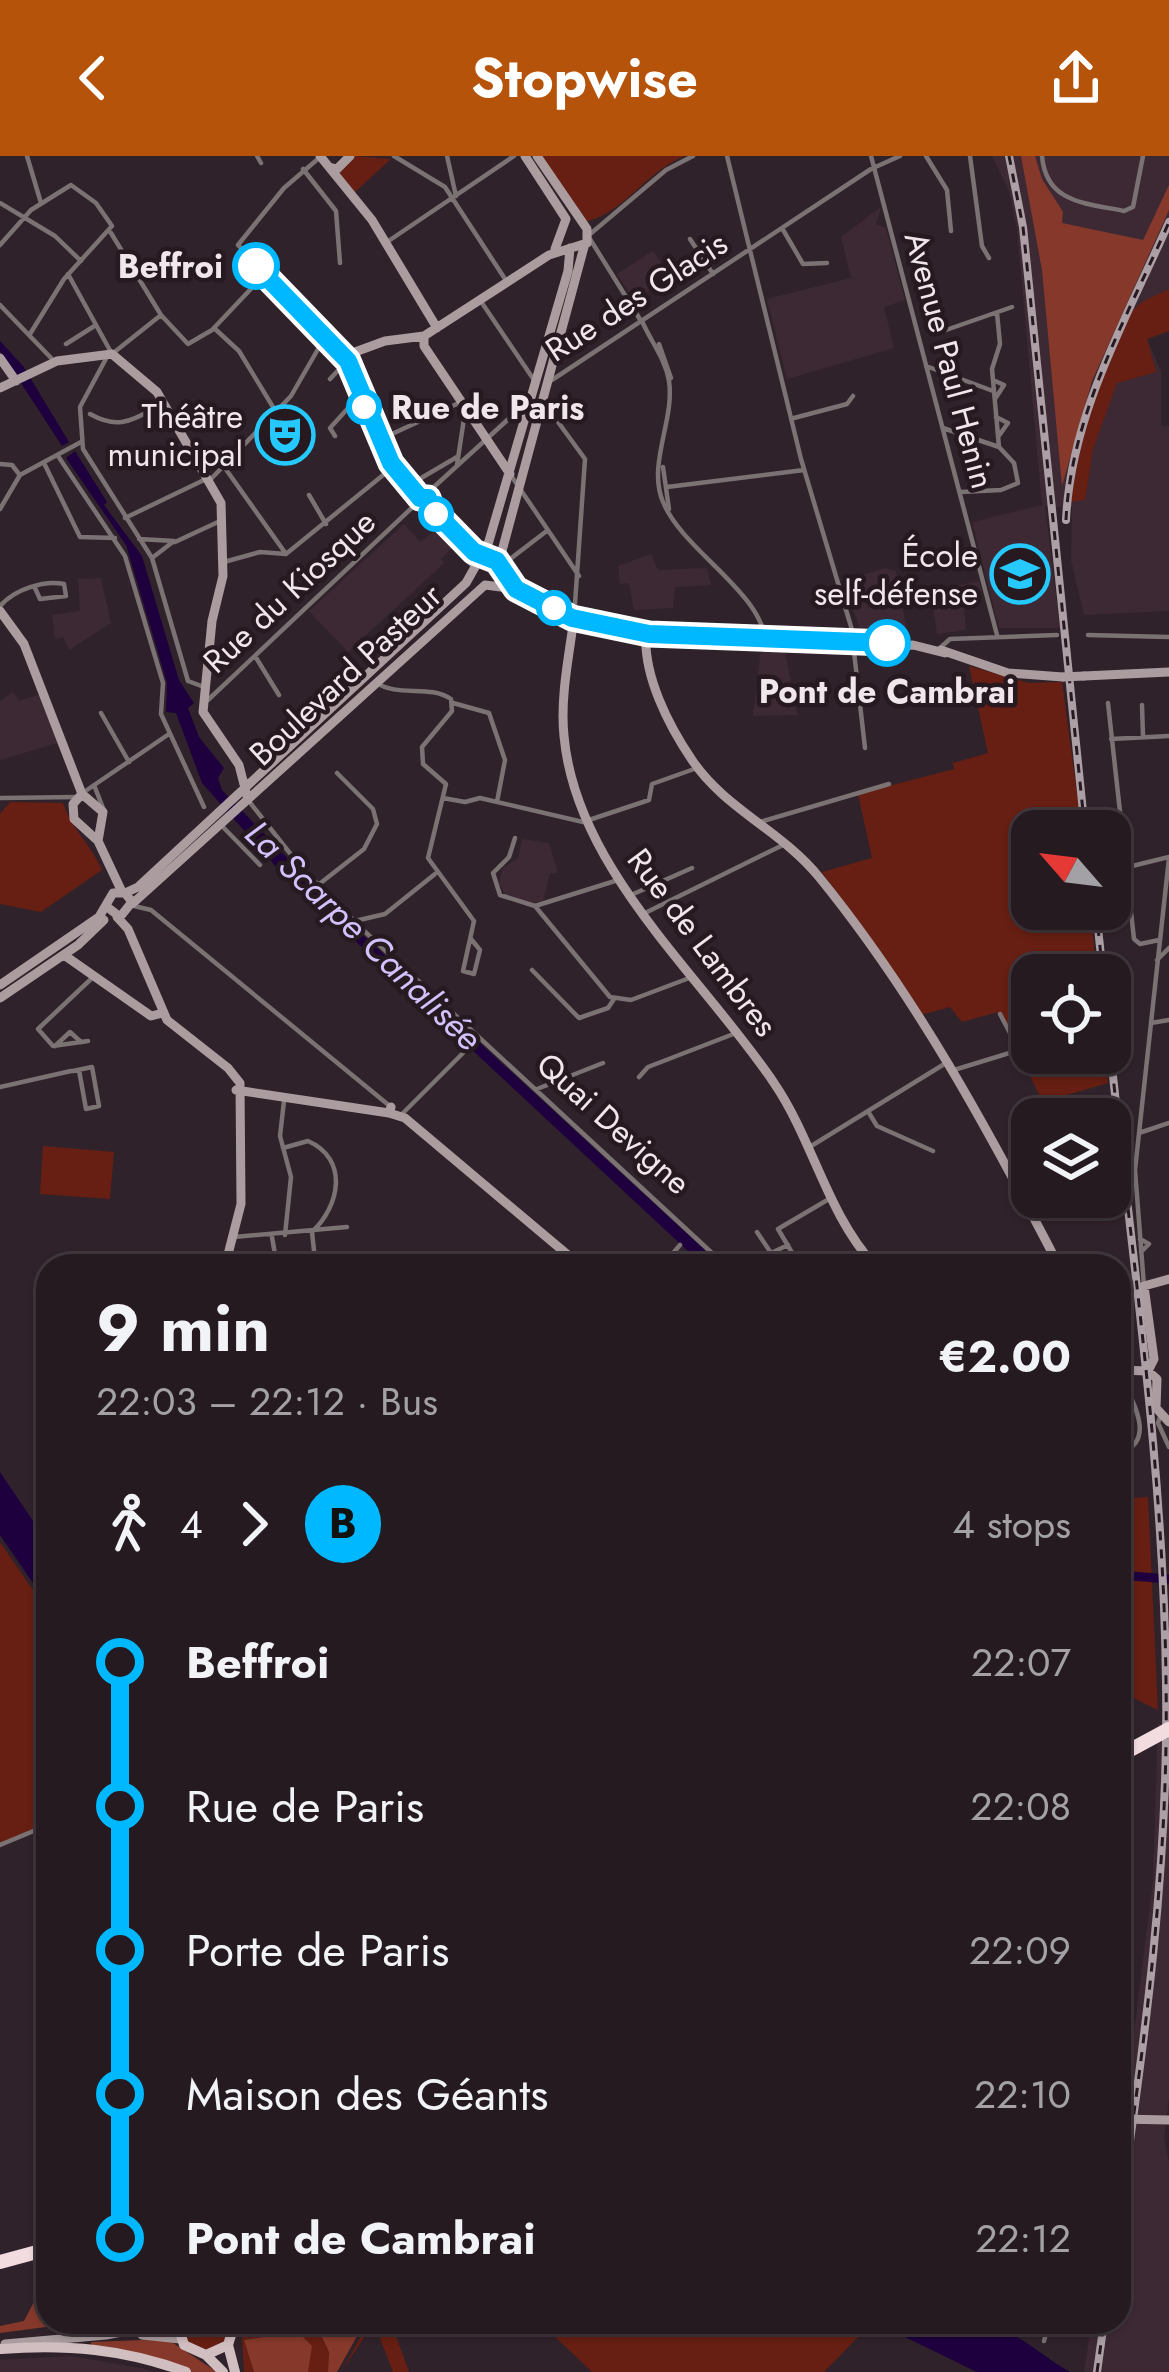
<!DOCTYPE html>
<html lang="en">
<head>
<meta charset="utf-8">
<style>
	body { margin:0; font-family:Jost,sans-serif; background:#30272d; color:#f1f3f6; height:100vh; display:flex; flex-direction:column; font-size:45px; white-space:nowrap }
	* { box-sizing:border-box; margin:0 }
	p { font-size:39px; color:#a3a1a5 }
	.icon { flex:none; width:66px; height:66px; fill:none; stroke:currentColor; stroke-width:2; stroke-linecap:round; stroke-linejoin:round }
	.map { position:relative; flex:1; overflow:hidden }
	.sheet { position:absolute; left:36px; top:1098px; width:1095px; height:1080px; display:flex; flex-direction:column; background:#241a20; border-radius:36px; box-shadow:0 3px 9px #0004,0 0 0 3px #41383e }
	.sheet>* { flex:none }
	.badge { padding:0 24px; border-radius:39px; font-size:42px; line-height:78px }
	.needle { width:78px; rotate:298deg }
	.buttons { position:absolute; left:1011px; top:654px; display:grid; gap:24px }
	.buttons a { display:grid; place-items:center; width:120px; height:120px; border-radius:24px; background:#241a20; box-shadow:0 3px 9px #0004,0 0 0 3px #41383e; font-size:60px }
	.map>.badge { position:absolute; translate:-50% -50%; box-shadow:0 0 0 6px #fff }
	.legs { display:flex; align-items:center; gap:18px; height:132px; padding:0 60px; font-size:39px }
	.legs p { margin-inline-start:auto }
	.head { display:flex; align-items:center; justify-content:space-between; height:204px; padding:0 60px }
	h1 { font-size:66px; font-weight:700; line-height:90px }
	ul { padding:0 60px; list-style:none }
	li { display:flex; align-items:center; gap:42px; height:144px; font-size:45px }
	li i { display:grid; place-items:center; width:18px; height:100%; margin:0 15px; background:currentColor }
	li i::after { content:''; width:30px; height:30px; margin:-15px; border:9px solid; border-radius:50%; background:#241a20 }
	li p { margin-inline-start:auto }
	li:first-child i { background:linear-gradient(#0000 50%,currentColor 0) }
	li:last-child i { background:linear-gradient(currentColor 50%,#0000 0) }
	header { display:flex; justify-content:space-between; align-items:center; height:156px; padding:0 60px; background:#b45309; color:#fff; font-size:54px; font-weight:700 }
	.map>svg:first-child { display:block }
</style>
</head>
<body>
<header><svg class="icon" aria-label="back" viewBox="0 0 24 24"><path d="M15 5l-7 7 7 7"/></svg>Stopwise<svg class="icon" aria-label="share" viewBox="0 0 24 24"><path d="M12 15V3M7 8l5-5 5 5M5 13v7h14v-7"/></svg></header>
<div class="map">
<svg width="1169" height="2216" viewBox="0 0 1169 2216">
	<rect width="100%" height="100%" fill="#30222a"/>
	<!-- built -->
	<path fill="#3d2934" d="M992,0H1169V175L1147,183L1161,215V270H1169V455L1084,459L1071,404L1072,352L1045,350L1060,472H999L972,366L1042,349L1017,73L1009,35Z
		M881,51L876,68L886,72L905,144L884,151L894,192L787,223L767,143L851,122L841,81Z
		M653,95L670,120L634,144L617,118Z
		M404,368L420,386L438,373L454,390L441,403L444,407L348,496L309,455Z
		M651,398L658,414L707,412L711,429L675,431L673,452L634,454L629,427L620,428L618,410Z
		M885,412L896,415L908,482L864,484L843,425Z
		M101,422L111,467L69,494L63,481L55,483L52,459L80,455L78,423Z
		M979,425L982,435L963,437L966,474L937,478L931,435Z
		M761,493L785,495L797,559L753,560Z
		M13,536L19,545L40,538L58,587L0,604V545Z
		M522,683L549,687L558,717H550L543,745L534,747L506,740L499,727L503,712L518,702Z
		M1158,1567L1169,1572V1942L1164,1983L1169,2006V2216H1084L1092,2166H1119V1996L1153,1725Z
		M71,2200L141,2212L156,2216H0V2204Z"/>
	<!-- green -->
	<path fill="#661f12" d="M354,0L391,3L355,36L338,16Z
		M542,0H685C646,15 626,56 585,66Z
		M1169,133V175L1147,183L1156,216L1117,227L1093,293L1085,344L1071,346C1076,302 1106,182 1136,151C1144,143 1160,138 1169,133Z
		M969,510L1029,527L1062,526L1082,675H1032V753H1090L1097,819H1032V897H1105L1108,927L1043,946L998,856L962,866L950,851L921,859L822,716L872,702L858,638L954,613L953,607L988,597Z
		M10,646L63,647C72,674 91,688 102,714L41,756L0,748V658Z
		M43,990L114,996L110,1043L40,1038Z
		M1148,1341L1158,1554L1119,1535V1343Z
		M0,1386L48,1456V1667L0,1687Z
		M181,2166H231L222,2190L202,2195L185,2185Z
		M241,2166H315L329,2196L328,2216H308L298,2176L244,2184L254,2216H244Z
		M369,2166H391L409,2216H393L378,2177L369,2174L341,2216Z
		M546,2166H836L860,2179L824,2216H592L545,2171Z"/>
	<!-- forest -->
	<path fill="#86392a" d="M1021,0H1035L1042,23L1063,56L1062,67L1143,84L1169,29V54L1092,225L1062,330L1042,114Z
		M48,2119V2166H84L0,2177V2170L24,2165Z
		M315,2166H365L337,2216H328L329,2196Z
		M298,2176L312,2190L308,2216H254L244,2184Z
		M167,2183L217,2216H190L91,2190V2186Z"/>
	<!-- water -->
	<path fill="#1e003e" d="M0,185L23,210L69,286L62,290L0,195Z
		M75,295L107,346L104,349L142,400L179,524L194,547L188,552L199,581L224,612L218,622L222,634L353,770L722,1110H704L280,715L202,627L176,557L166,556L167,527L126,389L66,302Z
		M0,1316L48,1387V1449L0,1379Z
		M874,2166C907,2166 947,2160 980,2166C1014,2172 1041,2200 1070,2216H977Z"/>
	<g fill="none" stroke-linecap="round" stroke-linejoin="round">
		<!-- river -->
		<path stroke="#1e003e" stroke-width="9" d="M1119,1419L1169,1423"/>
		<!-- street -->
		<path stroke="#7b7273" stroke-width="4.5" d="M27,0L41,47
			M257,0L261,7
			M394,0L445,31L507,126
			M447,0L456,40
			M727,0L801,303L858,494
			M871,0L997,479
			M926,0L947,34L951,75
			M970,0L982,90L989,102
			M1042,0C1046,47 1085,47 1124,55L1133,51L1143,0
			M319,2L284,32L238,89L344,200
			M303,13L336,55L340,107
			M0,47L55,80L81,105
			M782,72L803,108L827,107
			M111,77L161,159L188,188L212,174L264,119
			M589,79L666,14L693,0
			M590,83L641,165
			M690,83L713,118
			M387,86L514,0
			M0,89L31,54L71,29L96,47L112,70L64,123L30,178
			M68,118L112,198L161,159
			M480,144L534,224
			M0,149L54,205
			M642,165C651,186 665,202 669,225C675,264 647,308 663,346C683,395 763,436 766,488
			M214,172L239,195L276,256
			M946,174L1012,151
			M66,188L96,169
			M659,188L671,222
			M108,199L80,251L83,293L152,402L188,525L204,531
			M926,210L993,235
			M330,223L346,206
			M552,224L871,13L900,0
			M993,224L1004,229L995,243
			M542,244L585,303L574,462
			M90,258C115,272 129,267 153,253
			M996,261L1008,267L998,281
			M794,262L847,248L853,240
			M943,272L999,291
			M335,280L330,272L350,250
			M379,284L461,246
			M58,300L125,400L163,527L161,558L204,651
			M44,307L80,381L115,382
			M0,308L12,309L19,318
			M457,309L465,256
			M663,311L669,353
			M225,312L286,398
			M20,319L81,286
			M512,321L579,420
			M210,324L291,240L325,181
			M411,328L457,301
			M667,331L804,314
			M960,336L1001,334L1018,327L1014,307L999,291L992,213L1000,188L997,157
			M309,339L326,368
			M424,340L526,247
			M0,353L20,319
			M125,362L206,323
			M139,383L174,385L152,402
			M175,386L218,366
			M286,398L393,311
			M224,406L260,396L286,398
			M501,410L548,374
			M0,450C15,433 44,424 64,428L66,440L40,443L35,432
			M1088,479L1169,481
			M941,491L950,483L1057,479
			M854,496L865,592
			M255,500L279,539
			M375,526C398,542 429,528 451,543L452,555L422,591L423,608L446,628L428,702L474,765L463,815L474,818L480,794L471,783
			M208,544L418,346
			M453,547L489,557L505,604L497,646
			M1108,547L1134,783L1140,788L1159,784
			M1142,549L1143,580
			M101,557L129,606
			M1111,583L1169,580
			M94,629L103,652
			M84,636L169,578
			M0,642L78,641
			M443,642L465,646L480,642L583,666L649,644L652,628L697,612
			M248,644L300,710L361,772L726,1110
			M760,666L889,628
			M221,669L260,709
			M515,682L509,701L493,717L500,739L535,750L610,841L631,844L692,821
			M1124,712L1169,701
			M318,729L364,693L377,668L373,653L337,617
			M631,739L692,712
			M134,750L151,754L391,951
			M535,750L615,725
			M643,758L783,689
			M355,765L385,758L435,718
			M1157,804L1169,792
			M532,814L579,862L608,852L614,843
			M1000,858L1019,894
			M1151,867L1169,864
			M88,885L53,890L38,873L91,823
			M55,890L70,876L81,886
			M954,914L1019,894L1027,909L1061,897
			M639,921L648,911L736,877
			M0,931L71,915H73L92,911L99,950L86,953L79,914
			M537,933L603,907
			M284,945L280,980L291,1021L285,1079
			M869,957L877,970L933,995
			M401,959L466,894
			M1139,977L1169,967
			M283,992L308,985C349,1003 340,1050 312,1076L315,1104
			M808,992L946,907
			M757,1076L771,1097L788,1089
			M234,1081L347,1071
			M272,1081L277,1110
			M1140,1083L1149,1088L1141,1096
			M794,1100L778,1073L829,1043
			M278,1106L332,1103L346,1110
			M662,1110L680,1089
			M1144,1130L1135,1014L1169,702
			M1161,1258L1158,1267L1169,1291
			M1119,1298C1160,1284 1129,1242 1121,1218
			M0,1689L48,1669
			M1044,2185L1049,2166"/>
		<!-- secondary -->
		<path stroke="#ab9d9f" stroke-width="9" d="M320,0L372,64L437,172
			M525,0L566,63L555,93
			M329,11L337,13L350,0
			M424,180L549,99L587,87V73L537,0
			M424,180V190L510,318
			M0,202L16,225
			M0,232L57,205L112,198L157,236L221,347L223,420L212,465L203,556L239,609L248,644
			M420,342V350H428V342H420L388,302L344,200L385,185L424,180
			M429,347L457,378
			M424,352L475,409
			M484,402L568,115L570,92
			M499,406L584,91
			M0,455L24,488L82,638L103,656L98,685
			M574,462C569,500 560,542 564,580C576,714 703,821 774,927C813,984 827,1058 875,1110
			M646,477C643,520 669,570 692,604C725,653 782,675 819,721C916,840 989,975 1059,1110
			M941,494L1008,517L1063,521
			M1084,520L1169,516
			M82,638L73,648L74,663L98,685L122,736
			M125,737L138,731L466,427L479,404H496L512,429
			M132,748L485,429L516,433L571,466L639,481L852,494L913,489L945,497
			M117,761L128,773L167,864L228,912L240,927L241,1048L225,1110
			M64,799L151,860L163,857
			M0,829L99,761L113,737H125L132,746L120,761L106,750
			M0,842L78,789L104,764
			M236,934L389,957
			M391,951L389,957L405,962L581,1110
			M1119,1214L1148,1215
			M1148,1215L1154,1203L1144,1130L1169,1123
			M1148,1215L1157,1223L1156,1252L1169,1266
			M1119,1963L1169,1964
			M142,2179L180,2183
			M5,2188L106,2179L172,2166"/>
		<!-- primary -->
		<path stroke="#d1bec0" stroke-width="10" d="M177,2166L184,2189L206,2199L228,2189L235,2166
			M228,2189L235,2216
			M1,2193C66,2188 125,2193 186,2216
			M206,2199L223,2216"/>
		<!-- highway -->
		<path stroke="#f3dcdf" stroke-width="14" d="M0,2106L48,2093"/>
		<!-- rail casing -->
		<g stroke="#aca0a6" stroke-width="8">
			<path id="rail" d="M1009,0L1023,71L1085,675
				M1066,364C1071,257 1127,162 1169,66
				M1096,753L1103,819
				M1110,892C1132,1102 1164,1315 1166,1527C1169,1708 1145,1884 1119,2062
				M1097,2216L1104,2166"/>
		</g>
		<!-- rail -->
		<use href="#rail" stroke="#261920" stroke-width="3" stroke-dasharray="9" stroke-linecap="butt"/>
		<!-- secondary-bridge -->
		<path stroke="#ab9d9f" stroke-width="9" d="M1063,521L1084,520"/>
		<!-- highway-bridge -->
		<path stroke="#f3dcdf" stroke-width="14" d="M1119,1600L1169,1573"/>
	</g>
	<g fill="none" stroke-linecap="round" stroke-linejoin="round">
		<!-- line-1 casing -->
		<g stroke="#fff" stroke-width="27">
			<path id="line-1" d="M256,110L348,205L391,307L420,342H428L432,353L474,396L497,405L516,433L572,462L649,478L887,487"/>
		</g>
		<!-- line-1 -->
		<use href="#line-1" stroke="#00b8ff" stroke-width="18"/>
	</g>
	<!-- icons -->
	<defs>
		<g id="theatre-ring" transform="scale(3)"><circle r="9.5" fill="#261920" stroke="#26c9fe" stroke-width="1.5"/><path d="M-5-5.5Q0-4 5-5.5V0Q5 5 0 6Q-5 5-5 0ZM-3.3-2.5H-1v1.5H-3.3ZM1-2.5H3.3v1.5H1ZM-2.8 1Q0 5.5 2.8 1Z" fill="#26c9fe"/></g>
		<g id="university-ring" transform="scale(3)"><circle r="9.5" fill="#261920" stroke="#26c9fe" stroke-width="1.5"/><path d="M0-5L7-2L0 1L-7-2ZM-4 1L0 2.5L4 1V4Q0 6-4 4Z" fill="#26c9fe"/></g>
	</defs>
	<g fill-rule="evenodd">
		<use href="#theatre-ring" x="285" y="279"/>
		<use href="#university-ring" x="1020" y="418"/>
	</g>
	<!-- markers -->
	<g fill="#fff" stroke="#00b8ff" stroke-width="6">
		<circle cx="256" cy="110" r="21"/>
		<circle cx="364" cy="251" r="15"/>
		<circle cx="436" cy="358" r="15"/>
		<circle cx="554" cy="452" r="15"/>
		<circle cx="887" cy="487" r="21"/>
	</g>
	<g text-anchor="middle" stroke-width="9" stroke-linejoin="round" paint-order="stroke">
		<!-- stop labels -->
		<g font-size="33" font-weight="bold" fill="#f0e6eb" stroke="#261920" text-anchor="end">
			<text x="223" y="122">Beffroi</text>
			<text x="391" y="263" text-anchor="start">Rue de Paris</text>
			<text x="887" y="547" text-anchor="middle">Pont de Cambrai</text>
		</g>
		<!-- street labels -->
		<g font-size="33" fill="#f0e6eb" stroke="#261920">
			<text transform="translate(636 140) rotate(-33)" y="12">Rue des Glacis</text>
			<text transform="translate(950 204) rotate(75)" y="12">Avenue Paul Henin</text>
			<text transform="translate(289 435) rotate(-43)" y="12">Rue du Kiosque</text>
			<text transform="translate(345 518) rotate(-43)" y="12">Boulevard Pasteur</text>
			<text transform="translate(703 786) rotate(53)" y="12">Rue de Lambres</text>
			<text transform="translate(614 967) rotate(42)" y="12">Quai Devigne</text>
		</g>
		<!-- poi labels -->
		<g font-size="33" fill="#f0e6eb" stroke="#261920" text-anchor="end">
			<text x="243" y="272">Théâtre<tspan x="243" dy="38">municipal</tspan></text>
			<text x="978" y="411">École<tspan x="978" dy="38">self-défense</tspan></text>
		</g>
		<!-- water labels -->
		<g font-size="36" font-style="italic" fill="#d2c1fc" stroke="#261920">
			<text transform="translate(364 779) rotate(44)" y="13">La Scarpe Canalisée</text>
		</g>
	</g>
</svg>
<div class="buttons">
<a><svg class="needle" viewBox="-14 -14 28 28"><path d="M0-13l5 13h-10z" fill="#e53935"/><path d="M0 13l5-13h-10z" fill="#a3a1a5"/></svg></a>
<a><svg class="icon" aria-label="locate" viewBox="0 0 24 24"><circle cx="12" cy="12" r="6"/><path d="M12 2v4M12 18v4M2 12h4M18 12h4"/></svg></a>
<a><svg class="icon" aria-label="layers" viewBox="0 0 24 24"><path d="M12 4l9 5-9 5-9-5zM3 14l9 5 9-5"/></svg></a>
</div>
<section class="sheet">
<div class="head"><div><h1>9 min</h1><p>22:03 – 22:12 · Bus</p></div><b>€2.00</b></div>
<div class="legs"><svg class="icon" aria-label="walk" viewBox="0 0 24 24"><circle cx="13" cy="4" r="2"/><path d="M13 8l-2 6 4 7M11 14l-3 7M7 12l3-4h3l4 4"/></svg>4<svg class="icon" aria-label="forward" viewBox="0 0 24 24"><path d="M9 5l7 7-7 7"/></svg><b class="badge" style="background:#00b8ff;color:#111">B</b><p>4 stops</p></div>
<ul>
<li><i style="color:#00b8ff"></i><b>Beffroi</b><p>22:07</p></li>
<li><i style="color:#00b8ff"></i><span>Rue de Paris</span><p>22:08</p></li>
<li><i style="color:#00b8ff"></i><span>Porte de Paris</span><p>22:09</p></li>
<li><i style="color:#00b8ff"></i><span>Maison des Géants</span><p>22:10</p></li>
<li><i style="color:#00b8ff"></i><b>Pont de Cambrai</b><p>22:12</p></li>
</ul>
</section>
</div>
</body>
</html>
